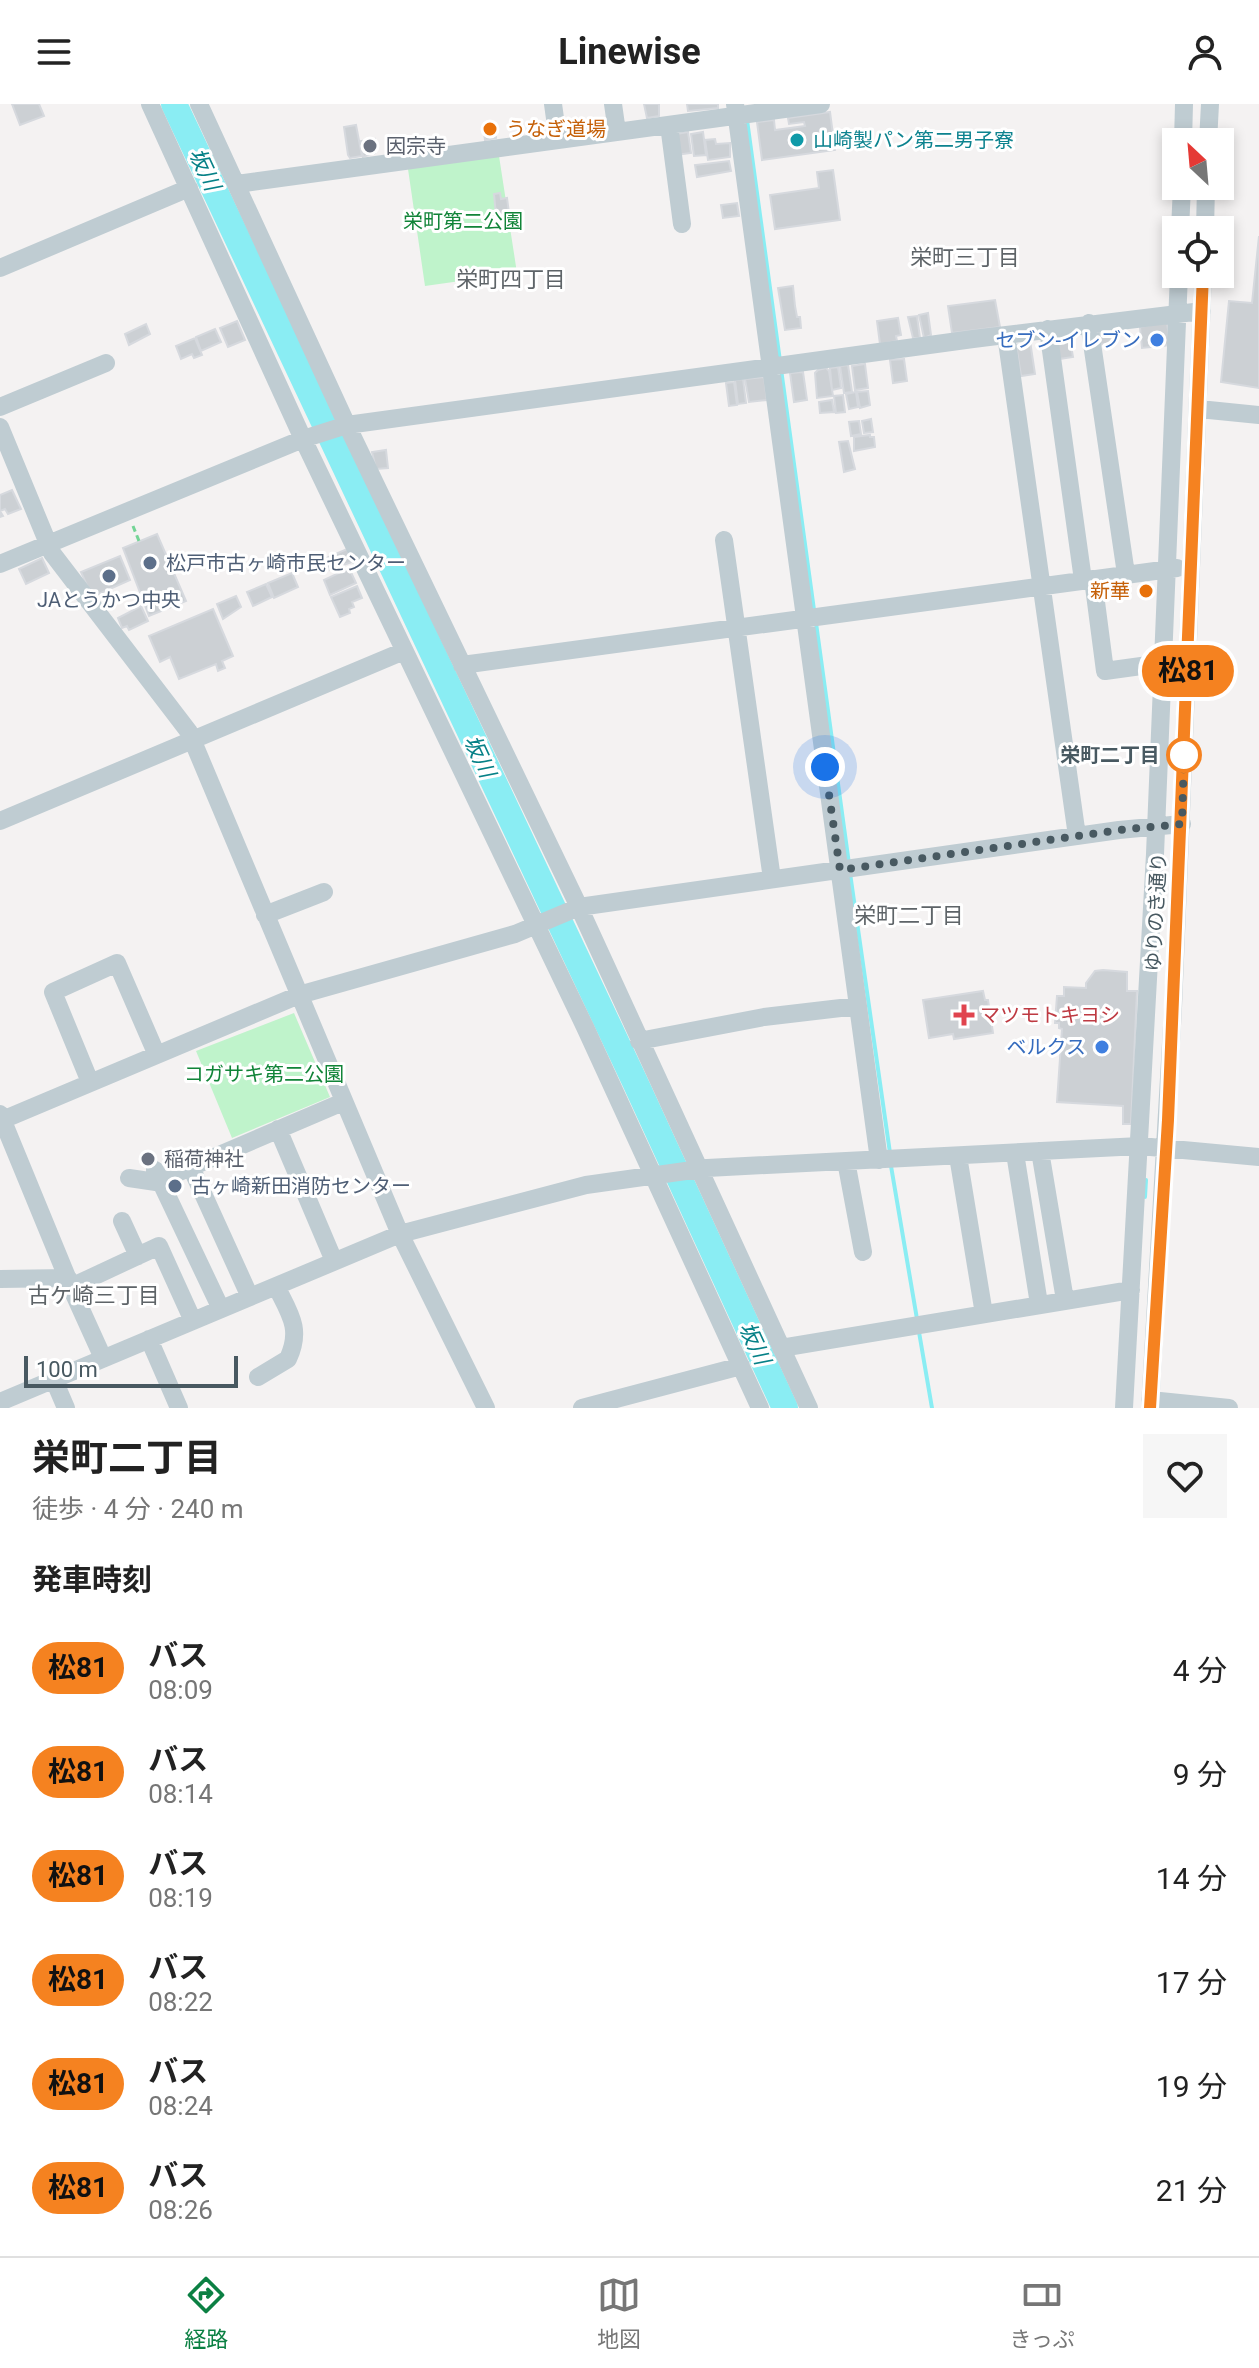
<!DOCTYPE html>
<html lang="ja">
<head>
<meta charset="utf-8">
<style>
	body { margin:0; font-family:Roboto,"Noto Sans JP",sans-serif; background:#f6f6f6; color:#222; height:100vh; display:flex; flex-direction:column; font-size:30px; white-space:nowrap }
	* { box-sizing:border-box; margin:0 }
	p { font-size:26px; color:#767676 }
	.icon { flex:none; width:44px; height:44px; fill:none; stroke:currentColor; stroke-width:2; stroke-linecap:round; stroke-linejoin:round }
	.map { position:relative; height:1304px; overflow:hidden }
	.details { display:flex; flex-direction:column; background:#fff; flex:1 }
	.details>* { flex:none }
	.badge { padding:0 16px; border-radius:26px; font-size:28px; line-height:52px }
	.needle { width:52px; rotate:334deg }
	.controls { position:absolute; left:1162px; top:24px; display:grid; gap:16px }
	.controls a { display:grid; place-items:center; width:72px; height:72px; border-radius:0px; background:#fff; box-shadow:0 4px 12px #0003; font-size:40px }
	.scale { position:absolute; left:24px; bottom:20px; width:214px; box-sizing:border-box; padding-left:8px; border:4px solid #485961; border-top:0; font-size:22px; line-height:28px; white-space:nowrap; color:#485961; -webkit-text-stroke:6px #fff; paint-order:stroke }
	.you { position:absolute; width:40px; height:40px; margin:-20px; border:6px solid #fff; border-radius:50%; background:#1a73e8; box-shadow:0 0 0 12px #1a73e833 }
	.map>.badge { position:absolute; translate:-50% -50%; box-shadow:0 0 0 4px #fff }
	h2 { padding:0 32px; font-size:30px; line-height:72px }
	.round { display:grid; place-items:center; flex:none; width:84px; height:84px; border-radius:0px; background:#f6f6f6 }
	.headline { display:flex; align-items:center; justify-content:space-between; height:136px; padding:0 32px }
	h1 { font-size:38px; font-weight:700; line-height:60px }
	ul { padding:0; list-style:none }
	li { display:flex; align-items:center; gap:24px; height:104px; padding:0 32px }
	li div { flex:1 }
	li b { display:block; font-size:30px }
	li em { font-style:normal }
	li .badge { min-width:88px; font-weight:700; text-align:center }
	header { display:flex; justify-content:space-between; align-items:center; height:104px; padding:0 32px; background:#fff; font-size:36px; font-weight:700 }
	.tab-bar { display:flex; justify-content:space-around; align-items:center; height:112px; border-top:2px solid #e0e0e0; background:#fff; font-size:22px; color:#767676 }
	.tab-bar a { display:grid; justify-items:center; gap:4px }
	.tab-bar .active { color:#0b8043 }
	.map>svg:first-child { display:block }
</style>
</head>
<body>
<header><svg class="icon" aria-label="menu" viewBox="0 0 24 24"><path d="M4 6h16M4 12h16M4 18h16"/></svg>Linewise<svg class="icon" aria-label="person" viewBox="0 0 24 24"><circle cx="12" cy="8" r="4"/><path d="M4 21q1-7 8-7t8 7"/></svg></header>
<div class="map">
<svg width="1259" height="1304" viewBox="0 0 1259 1304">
	<rect width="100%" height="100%" fill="#f4f2f2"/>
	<!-- green -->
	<path fill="#bff3cb" d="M499,52L517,169L425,182L408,65Z
		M294,909L330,993L232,1034L196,947Z"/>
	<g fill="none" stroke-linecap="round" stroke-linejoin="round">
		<!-- stream -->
		<path stroke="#8aedf3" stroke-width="4" d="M747,16L780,257
			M781,265L814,506
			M816,519L849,760
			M850,769L890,1049
			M891,1062L917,1215
			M1145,1093L1146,1076
			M919,1228L932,1304"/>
		<!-- river -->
		<path stroke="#8aedf3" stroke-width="26" d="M174,0L636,980L785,1304"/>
	</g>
	<!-- building -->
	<path fill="#ccd0d4" stroke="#d6d9de" stroke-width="2" d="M12,0H39L44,12L20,21Z
		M644,0H659V12L647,14Z
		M687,0H718V4L688,7Z
		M830,8L835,46L762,56L757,18L774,16L775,26L805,22L804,18L789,20L788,14Z
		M356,21L362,52L350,54L348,51L344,23Z
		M495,21L496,34L485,36L483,22Z
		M688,28L691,49L675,51L676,30Z
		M703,28L706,51L694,52L691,30Z
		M375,35V49L363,53L361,37Z
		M715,35L716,40L730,39V53L708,56L705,36Z
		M729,57L731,67L697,73L695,61Z
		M833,66L840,116L775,125L770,91L819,84L817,68Z
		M500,89L501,95L507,94L509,109L496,111L494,90Z
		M737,99L739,112L723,114L721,101Z
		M1259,132V284L1221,278L1229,197L1252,199Z
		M793,182L795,202L797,213H800L801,224L785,226L778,184Z
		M995,196L1000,223L952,229L948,202Z
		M928,209L931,231L924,234L919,211Z
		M917,212L920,234H913L908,213Z
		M898,214L901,231L896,232L897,237L880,240L877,217Z
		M237,217L245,236L228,243L220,224Z
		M1167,218L1170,241L1142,244L1140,223Z
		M146,220L150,230L129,241L125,230Z
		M215,225L221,238L201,247L196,233Z
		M1109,227L1112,239L1098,241L1099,228Z
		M1069,231L1073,253L1059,255L1056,237L1060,232Z
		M195,234L202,251L194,254L192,250L181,255L176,242Z
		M1030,237L1035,270L1021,272L1016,241Z
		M904,255L907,277L893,279L890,256Z
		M865,260L868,284L855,286L852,262Z
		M848,261L852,288L844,289L840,262Z
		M838,263L841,284L832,286L830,264Z
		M826,264L829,267L833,292L817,294L815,269L818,266Z
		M803,268L807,296L794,298L790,269Z
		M764,273L767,296L749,298L745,275Z
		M743,275L746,299L738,300L735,276Z
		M734,278L737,301L729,302L726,279Z
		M868,287L870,301L860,304L857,288Z
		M856,288L858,303L849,305L846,290Z
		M843,291L845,308L836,309L834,292Z
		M832,296L834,308L820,309L819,298Z
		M871,315L873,328L864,329L862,317Z
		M859,317L861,330L851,332L849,318Z
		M870,331V333H874L875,343L854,347V333Z
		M848,337L855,365L844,368L839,338Z
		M386,346L388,364L376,365L372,348Z
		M12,386L21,405L8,410L5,405L0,407L3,412L0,413V391Z
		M157,430L186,497L149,512L123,444Z
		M347,445L352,458L330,466L326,454Z
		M120,452L130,476L92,493L81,468Z
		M42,454L49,469L26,480L19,465Z
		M349,464L356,479L330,491L324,476Z
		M292,469L298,483L274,494L268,479Z
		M266,480L272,493L253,502L247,488Z
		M357,482L362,494L352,498L354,503L349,505L350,509L340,513L331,493Z
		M236,492L241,503L223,515L217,500Z
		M141,502L148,517L129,526L127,522L122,524L118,514Z
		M213,505L233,552L222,557L225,564L218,567L216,560L179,575L170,553L160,558L149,532Z
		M1103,866L1127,868V887H1137L1131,1020H1123V1002L1057,998L1062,925L1059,924V919H1055L1057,892H1064V883L1086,884V879L1095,867Z
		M983,887L985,896H988L993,929L954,935L953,930L929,934L923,896Z"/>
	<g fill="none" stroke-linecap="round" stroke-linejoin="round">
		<!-- path -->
		<path stroke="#74d496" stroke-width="3" stroke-dasharray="6 4" stroke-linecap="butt" d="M133,422L139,437"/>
		<!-- minor -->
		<path stroke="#bfccd2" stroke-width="18" d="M150,0L303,335L585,923L760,1304
			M199,0L347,321L579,803L809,1304
			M553,0L558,36
			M613,0L617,28
			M735,0L879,1056
			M669,21L682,120
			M1183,38L1184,0
			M1208,38L1210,0
			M237,80L821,0
			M1180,126L1182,82
			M1205,126L1206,82
			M0,164L189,84
			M1089,219L1126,470
			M1048,225L1083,476
			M1006,231L1077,732
			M0,303L106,259
			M1199,305L1259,311
			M0,323L52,449L189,628L400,1130L486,1304
			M724,436L772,775
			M0,460L303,335L347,321L973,235L1202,207
			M1093,475L1105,567L1163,559
			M462,561L1177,464
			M0,717L404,547
			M265,811L324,788
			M639,937L764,913L858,902
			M90,978L53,888L117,859L156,949
			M0,1010L74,1190L103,1254
			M0,1017L299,891L515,830L579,803L1119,726L1182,720
			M278,1025L334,1157
			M1040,1047L1065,1196
			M1015,1049L1039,1200
			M958,1052L984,1210
			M846,1057L863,1148
			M190,1061L250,1193
			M155,1066L221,1205
			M129,1074L156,1078L343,998
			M122,1117L138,1152
			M0,1175L68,1174
			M71,1183L159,1142L193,1217
			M149,1235L179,1304
			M781,1244L1131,1186
			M258,1273L288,1255C302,1225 290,1210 276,1182
			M54,1276L66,1304
			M1150,1296L1229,1304
			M0,1298L400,1130L586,1081L707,1064L1140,1042L1259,1053
			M582,1304L741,1262
			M1124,1304L1155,750L1179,170
			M1150,1304L1173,904L1203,170"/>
	</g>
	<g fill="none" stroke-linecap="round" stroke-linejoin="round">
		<!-- line casing -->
		<g stroke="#fff" stroke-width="18">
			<path id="line" d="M1150,1304L1168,1016L1203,170"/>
		</g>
		<!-- line -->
		<use href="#line" stroke="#f58220" stroke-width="12"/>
		<!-- walk -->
		<path stroke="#485961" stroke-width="8" stroke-dasharray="0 14.4" d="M825,663L840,766L1119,726L1182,720L1184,651"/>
	</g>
	<!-- markers -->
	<g fill="#e8710a" stroke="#fff" stroke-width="3">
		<circle cx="490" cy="25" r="8"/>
		<circle cx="1146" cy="487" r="8"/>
	</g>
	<circle fill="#0f9aa8" stroke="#fff" stroke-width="3" cx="797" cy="36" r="8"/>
	<g fill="#6b7280" stroke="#fff" stroke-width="3">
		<circle cx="370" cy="42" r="8"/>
		<circle cx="148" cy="1055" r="8"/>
	</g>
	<g fill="#3f7fe0" stroke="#fff" stroke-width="3">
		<circle cx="1157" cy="236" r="8"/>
		<circle cx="1102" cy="943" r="8"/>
	</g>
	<g fill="#5c6f8a" stroke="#fff" stroke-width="3">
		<circle cx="150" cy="459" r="8"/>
		<circle cx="109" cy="472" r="8"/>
		<circle cx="175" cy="1082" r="8"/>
	</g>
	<circle fill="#fff" stroke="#f58220" stroke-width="4" cx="1184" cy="651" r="16"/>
	<path fill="#e0444e" stroke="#fff" stroke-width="3" d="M960 899h8v8h8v8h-8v8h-8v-8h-8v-8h8z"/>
	<g text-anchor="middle" stroke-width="6" stroke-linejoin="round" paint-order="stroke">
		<!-- food labels -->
		<g font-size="20" fill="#c56008" stroke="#fff" text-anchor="start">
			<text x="506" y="32">うなぎ道場</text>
			<text x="1130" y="494" text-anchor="end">新華</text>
		</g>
		<!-- culture labels -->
		<g font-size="20" fill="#0d838f" stroke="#fff" text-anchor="start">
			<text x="813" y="43">山崎製パン第二男子寮</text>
		</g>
		<!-- worship labels -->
		<g font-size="20" fill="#5b616d" stroke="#fff" text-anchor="start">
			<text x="386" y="49">因宗寺</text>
			<text x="164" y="1062">稲荷神社</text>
		</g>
		<!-- park labels -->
		<g font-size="20" fill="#118438" stroke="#fff">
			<text x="463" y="124">栄町第二公園</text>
			<text x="264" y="977">コガサキ第二公園</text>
		</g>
		<!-- shop labels -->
		<g font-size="20" fill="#366cbe" stroke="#fff" text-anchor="end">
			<text x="1141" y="243">セブン-イレブン</text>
			<text x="1086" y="950">ベルクス</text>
		</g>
		<!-- service labels -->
		<g font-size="20" fill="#4e5e75" stroke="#fff" text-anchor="start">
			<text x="166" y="466">松戸市古ヶ崎市民センター</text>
			<text x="109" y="503" text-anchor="middle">JAとうかつ中央</text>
			<text x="191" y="1089">古ヶ崎新田消防センター</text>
		</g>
		<!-- stop labels -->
		<g font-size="20" font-weight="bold" fill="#485961" stroke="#fff" text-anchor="end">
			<text x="1160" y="658">栄町二丁目</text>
		</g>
		<!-- street labels -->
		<g font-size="20" fill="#485961" stroke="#fff">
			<text transform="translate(1156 808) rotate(-87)" y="7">ゆりのき通り</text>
		</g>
		<!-- health labels -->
		<g font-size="20" fill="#be3a42" stroke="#fff" text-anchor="start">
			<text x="980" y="918">マツモトキヨシ</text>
		</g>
		<!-- water labels -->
		<g font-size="22" font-style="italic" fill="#068187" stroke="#fff">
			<text transform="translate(205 65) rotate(65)" y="8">坂川</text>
			<text transform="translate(480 652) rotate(65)" y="8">坂川</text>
			<text transform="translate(755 1239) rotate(65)" y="8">坂川</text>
		</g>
		<!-- neighbourhood labels -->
		<g font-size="22" fill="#5e6468" stroke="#fff">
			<text x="965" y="161">栄町三丁目</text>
			<text x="511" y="183">栄町四丁目</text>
			<text x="909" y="819">栄町二丁目</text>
			<text x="94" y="1199">古ケ崎三丁目</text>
		</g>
	</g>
</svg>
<div class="controls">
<a><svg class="needle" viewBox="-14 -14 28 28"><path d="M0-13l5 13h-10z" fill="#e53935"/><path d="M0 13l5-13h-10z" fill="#767676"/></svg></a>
<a><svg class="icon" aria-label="locate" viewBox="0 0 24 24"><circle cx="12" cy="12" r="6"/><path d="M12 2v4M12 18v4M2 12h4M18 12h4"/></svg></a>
</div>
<div class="scale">100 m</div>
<div class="you" style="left:825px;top:663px"></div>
<b class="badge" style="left:1188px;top:567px;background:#f58220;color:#111">松81</b>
</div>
<section class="details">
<div class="headline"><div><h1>栄町二丁目</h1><p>徒歩 · 4 分 · 240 m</p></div><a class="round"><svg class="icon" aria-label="heart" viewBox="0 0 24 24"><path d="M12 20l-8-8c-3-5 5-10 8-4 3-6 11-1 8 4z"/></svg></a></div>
<h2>発車時刻</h2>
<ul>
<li><span class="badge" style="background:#f58220;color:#111">松81</span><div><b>バス</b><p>08:09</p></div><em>4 分</em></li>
<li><span class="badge" style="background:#f58220;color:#111">松81</span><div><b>バス</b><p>08:14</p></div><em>9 分</em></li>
<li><span class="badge" style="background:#f58220;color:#111">松81</span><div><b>バス</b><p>08:19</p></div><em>14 分</em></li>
<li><span class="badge" style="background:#f58220;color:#111">松81</span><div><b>バス</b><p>08:22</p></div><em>17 分</em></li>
<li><span class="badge" style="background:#f58220;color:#111">松81</span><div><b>バス</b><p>08:24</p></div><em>19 分</em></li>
<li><span class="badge" style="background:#f58220;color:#111">松81</span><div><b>バス</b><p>08:26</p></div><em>21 分</em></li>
</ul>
</section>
<nav class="tab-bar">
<a class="active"><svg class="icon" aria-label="directions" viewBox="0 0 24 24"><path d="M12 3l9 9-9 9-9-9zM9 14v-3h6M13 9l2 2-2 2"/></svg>経路</a>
<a><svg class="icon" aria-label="map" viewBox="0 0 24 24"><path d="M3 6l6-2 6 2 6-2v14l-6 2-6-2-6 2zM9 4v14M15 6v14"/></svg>地図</a>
<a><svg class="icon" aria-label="tickets" viewBox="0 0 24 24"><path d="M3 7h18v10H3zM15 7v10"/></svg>きっぷ</a>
</nav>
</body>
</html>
